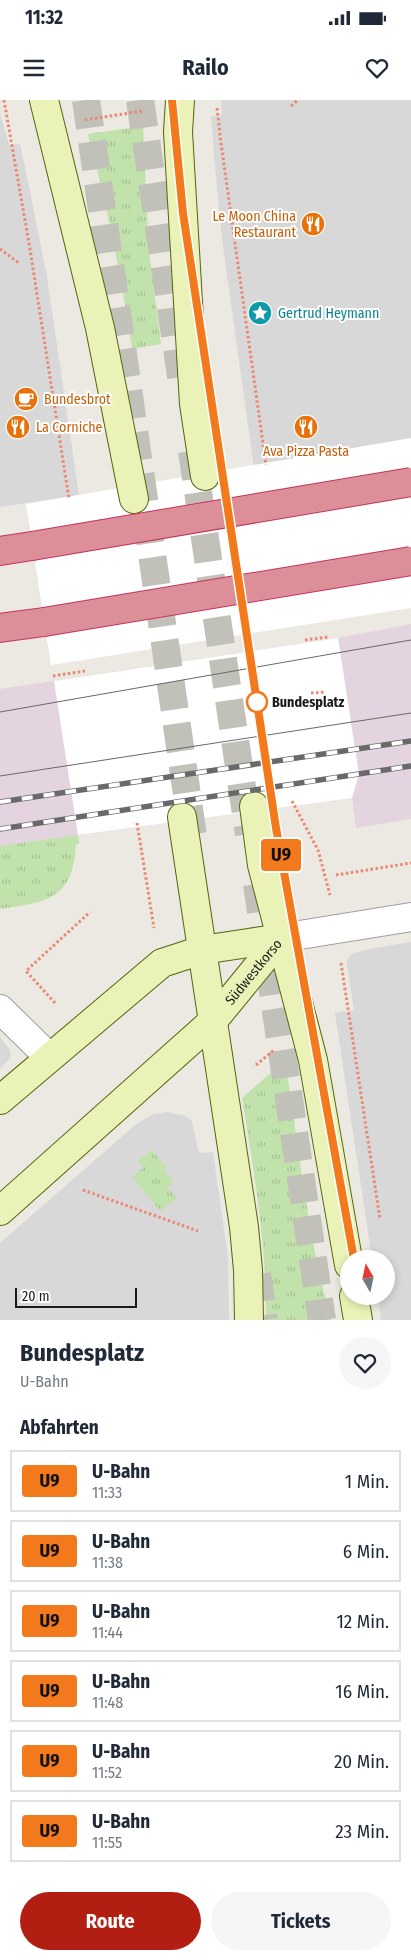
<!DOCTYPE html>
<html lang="de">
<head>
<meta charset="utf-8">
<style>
	body { margin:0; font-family:"Fira Sans Condensed",sans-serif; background:#f6f6f7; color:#1f2937; height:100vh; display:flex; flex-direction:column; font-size:19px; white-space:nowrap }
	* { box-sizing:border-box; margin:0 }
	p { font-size:16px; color:#747a83 }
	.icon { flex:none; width:28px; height:28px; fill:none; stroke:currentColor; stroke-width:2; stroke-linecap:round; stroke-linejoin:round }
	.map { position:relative; height:1220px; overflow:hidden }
	.details { display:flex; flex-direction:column; background:#fff; flex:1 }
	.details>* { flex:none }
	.badge { padding:0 10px; border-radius:4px; font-size:18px; line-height:32px }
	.needle { width:32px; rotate:351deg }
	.controls { position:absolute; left:340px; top:1150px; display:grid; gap:10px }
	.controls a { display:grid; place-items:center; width:55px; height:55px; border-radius:50%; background:#fff; box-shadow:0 2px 8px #0003; font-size:25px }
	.scale { position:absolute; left:15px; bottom:12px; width:122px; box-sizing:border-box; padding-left:5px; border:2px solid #1b1b1b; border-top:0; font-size:14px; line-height:18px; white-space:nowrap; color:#1b1b1b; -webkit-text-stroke:4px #fff; paint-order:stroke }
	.map>.badge { position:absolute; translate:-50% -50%; box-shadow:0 0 0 2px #fff }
	h2 { padding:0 20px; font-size:19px; line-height:45px }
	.round { display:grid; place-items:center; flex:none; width:52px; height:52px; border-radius:26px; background:#f6f6f7 }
	.headline { display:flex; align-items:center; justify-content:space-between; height:85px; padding:0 20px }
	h1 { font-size:24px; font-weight:700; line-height:38px }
	.button { display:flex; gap:10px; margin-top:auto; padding:10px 20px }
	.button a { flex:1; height:58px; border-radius:30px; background:#b31e13; color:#fff; font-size:20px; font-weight:700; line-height:58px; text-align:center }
	.button a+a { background:#f6f6f7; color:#1f2937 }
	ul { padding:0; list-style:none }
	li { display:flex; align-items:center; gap:15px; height:62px; margin:0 10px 8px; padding:0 10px; border:2px solid #e0e1e3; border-radius:0px }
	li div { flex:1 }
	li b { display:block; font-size:19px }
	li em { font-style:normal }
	li .badge { min-width:55px; font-weight:700; text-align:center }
	.status { display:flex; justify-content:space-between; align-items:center; height:35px; padding:0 25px; background:#fff; direction:ltr }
	.status svg { height:14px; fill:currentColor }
	header { display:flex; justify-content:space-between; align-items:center; height:65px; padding:0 20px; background:#fff; font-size:22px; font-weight:700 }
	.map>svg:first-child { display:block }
</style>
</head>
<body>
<div class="status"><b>11:32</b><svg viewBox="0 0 49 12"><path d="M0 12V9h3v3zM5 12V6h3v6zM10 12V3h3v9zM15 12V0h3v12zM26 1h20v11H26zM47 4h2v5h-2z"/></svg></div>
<header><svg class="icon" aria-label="menu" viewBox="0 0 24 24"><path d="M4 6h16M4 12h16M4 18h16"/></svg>Railo<svg class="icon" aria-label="heart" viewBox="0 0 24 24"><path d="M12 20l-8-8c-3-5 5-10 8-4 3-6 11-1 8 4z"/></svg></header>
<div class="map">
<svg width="411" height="1220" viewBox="0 0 411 1220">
	<defs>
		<pattern id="grass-tufts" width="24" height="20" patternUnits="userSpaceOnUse" patternTransform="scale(1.25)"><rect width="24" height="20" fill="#c2e2ab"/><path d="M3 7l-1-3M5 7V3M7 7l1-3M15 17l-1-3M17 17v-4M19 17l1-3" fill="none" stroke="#a6c193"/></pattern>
	</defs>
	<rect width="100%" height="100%" fill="#ebe9e1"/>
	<!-- residential -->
	<path fill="#d9d8d8" d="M221,0H411V347L255,376L222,139L214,54L211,16L222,15Z
		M0,13L9,45L20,44L29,86L47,177L79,395L0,407Z
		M411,842V1220H381L378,1196H386V1159H372L335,913L354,910L347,865V860L352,854L368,849Z
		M0,937L10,950L11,957L0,969Z
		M167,1012L185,1016L192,1021L199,1053L213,1052L228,1157L229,1220H0V1143L134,1026L151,1015Z"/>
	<!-- railway -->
	<path fill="#e4d4e0" d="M411,524V719L356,728L352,698L0,746V589L338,538Z"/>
	<!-- grass -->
	<path fill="url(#grass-tufts)" d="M143,26L149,150L161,244L132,249C121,176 107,105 88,34Z
		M78,735L79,743L76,744C73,799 48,802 0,809V746Z
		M285,960C299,1046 307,1136 331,1220H266C267,1145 254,1072 242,998Z
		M152,1050L167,1068L164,1070L174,1082L167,1087L177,1098L160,1111L132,1077L143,1068L137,1061Z"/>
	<!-- pier -->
	<path fill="#fff" d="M411,338V508L51,565L26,404Z
		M338,538L359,674L352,698L78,735L54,581Z"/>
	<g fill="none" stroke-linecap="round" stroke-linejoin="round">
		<!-- secondary-tunnel -->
		<path stroke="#c1c0b9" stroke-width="28" stroke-dasharray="28 14" stroke-linecap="butt" d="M86,0L194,743
			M140,0L183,289
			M192,351L249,734
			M257,784L322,1220
			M257,1174L264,1220"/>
		<!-- street casing -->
		<g stroke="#9f9f9f" stroke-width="30">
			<path id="street" d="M281,838L411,817
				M0,909L49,957"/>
		</g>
		<!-- secondary casing -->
		<g stroke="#55650e" stroke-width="30">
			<g id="secondary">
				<path d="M44,0L100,228L134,399"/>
				<path d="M180,0L178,32L194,304L205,376"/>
				<path d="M254,706L262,765L313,960L349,1165"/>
				<path d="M182,717L244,1127L248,1170L249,1220"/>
				<path d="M0,1000L162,863L202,850L281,838"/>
				<path id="s1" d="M0,1111L213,921L281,838"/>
				<path d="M354,1196L358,1220"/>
			</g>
		</g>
		<!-- highway casing -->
		<g stroke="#c4345b" stroke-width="30">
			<path id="highway" d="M0,451L32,446
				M0,528L44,522"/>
		</g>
		<!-- path -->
		<path stroke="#eb8772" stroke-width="3" stroke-dasharray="2.5 2.5" stroke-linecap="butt" d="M4,0L30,149L69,399
			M291,6L298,0
			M217,8L221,43L266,365
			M85,20L142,11
			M0,149L19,163
			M305,540L328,537
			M53,576L85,571
			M311,593L326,592
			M292,701L318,750L330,795
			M137,723L154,828
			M336,775L411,763
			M341,863L380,1119
			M55,903L26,871L90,812
			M256,965L274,950
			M83,1090L198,1131
			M386,1164L389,1185"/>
		<!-- street -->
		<use href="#street" stroke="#fff" stroke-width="28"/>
		<!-- secondary -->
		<use href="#secondary" stroke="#ebf2b8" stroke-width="28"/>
		<!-- highway -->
		<use href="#highway" stroke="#dc8f98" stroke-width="28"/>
		<!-- tram -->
		<path stroke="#696969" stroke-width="1" d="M0,612L411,540
			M0,676L411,613"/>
		<!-- rail casing -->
		<g stroke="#696969" stroke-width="5.5">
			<path id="rail" d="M0,702L411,641
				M0,729L411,666"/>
		</g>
		<!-- rail -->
		<use href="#rail" stroke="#fff" stroke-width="4" stroke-dasharray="11" stroke-linecap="butt"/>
		<!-- highway-bridge casing -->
		<g stroke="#c4345b" stroke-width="30" stroke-linecap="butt">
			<path id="highway-bridge" d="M32,446L411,382
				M44,522L411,461"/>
		</g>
		<!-- highway-bridge -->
		<use href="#highway-bridge" stroke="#dc8f98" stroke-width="28"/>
	</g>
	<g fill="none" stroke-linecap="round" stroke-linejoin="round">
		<!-- line casing -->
		<g stroke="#fff" stroke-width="11">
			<path id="line" d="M172,0L183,113L276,728L354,1159"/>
		</g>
		<!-- line -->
		<use href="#line" stroke="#f3791d" stroke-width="8"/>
	</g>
	<!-- icons -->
	<defs>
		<g id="restaurant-disc" transform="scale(1.25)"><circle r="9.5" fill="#e8710a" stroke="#fff"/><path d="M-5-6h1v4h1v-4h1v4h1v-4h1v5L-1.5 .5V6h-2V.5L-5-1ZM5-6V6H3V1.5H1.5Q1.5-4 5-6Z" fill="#fff"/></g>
		<g id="sight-disc" transform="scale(1.25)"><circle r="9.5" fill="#0f9aa8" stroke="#fff"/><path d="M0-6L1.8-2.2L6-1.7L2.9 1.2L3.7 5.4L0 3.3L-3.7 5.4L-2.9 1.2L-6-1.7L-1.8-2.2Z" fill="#fff"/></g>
		<g id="cafe-disc" transform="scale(1.25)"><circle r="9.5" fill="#e8710a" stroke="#fff"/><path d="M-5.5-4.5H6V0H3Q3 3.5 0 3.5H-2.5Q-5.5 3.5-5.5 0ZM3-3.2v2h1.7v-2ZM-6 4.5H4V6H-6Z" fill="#fff"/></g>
	</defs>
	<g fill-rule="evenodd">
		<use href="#restaurant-disc" x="313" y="124"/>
		<use href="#sight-disc" x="260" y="213"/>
		<use href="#cafe-disc" x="26" y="299"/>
		<use href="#restaurant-disc" x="18" y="327"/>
		<use href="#restaurant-disc" x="306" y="327"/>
	</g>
	<!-- markers -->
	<circle fill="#fff" stroke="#f3791d" stroke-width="2.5" cx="257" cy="602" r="10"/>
	<g text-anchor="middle" stroke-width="4" stroke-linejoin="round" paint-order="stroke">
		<!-- food labels -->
		<g font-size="14" fill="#c56008" stroke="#fff" text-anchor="start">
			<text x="296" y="121" text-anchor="end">Le Moon China<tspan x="296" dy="16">Restaurant</tspan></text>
			<text x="44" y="304">Bundesbrot</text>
			<text x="36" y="332">La Corniche</text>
			<text x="306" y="356" text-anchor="middle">Ava Pizza Pasta</text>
		</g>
		<!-- culture labels -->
		<g font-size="14" fill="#0d838f" stroke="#fff" text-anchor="start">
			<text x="278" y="218">Gertrud Heymann</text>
		</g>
		<!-- stop labels -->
		<g font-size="14" font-weight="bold" fill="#1b1b1b" stroke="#fff" text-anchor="start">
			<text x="272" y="607">Bundesplatz</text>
		</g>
		<!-- street labels -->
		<g font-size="14" fill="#1b1b1b" stroke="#fff">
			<text dy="5" stroke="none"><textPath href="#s1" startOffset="349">Südwestkorso</textPath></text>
		</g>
	</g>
</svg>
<div class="controls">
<a><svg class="needle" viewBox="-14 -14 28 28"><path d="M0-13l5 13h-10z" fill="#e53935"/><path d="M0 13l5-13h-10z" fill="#747a83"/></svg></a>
</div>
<div class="scale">20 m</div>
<b class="badge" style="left:281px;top:755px;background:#f3791d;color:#111">U9</b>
</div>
<section class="details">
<div class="headline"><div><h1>Bundesplatz</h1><p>U-Bahn</p></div><a class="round"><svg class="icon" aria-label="heart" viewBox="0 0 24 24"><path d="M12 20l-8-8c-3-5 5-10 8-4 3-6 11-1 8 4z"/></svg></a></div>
<h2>Abfahrten</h2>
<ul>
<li><span class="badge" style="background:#f3791d;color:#111">U9</span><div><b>U-Bahn</b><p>11:33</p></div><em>1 Min.</em></li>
<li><span class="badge" style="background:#f3791d;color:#111">U9</span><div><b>U-Bahn</b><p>11:38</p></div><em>6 Min.</em></li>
<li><span class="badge" style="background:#f3791d;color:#111">U9</span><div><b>U-Bahn</b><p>11:44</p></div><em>12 Min.</em></li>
<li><span class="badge" style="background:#f3791d;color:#111">U9</span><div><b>U-Bahn</b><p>11:48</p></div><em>16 Min.</em></li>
<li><span class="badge" style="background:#f3791d;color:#111">U9</span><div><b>U-Bahn</b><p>11:52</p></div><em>20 Min.</em></li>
<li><span class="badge" style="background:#f3791d;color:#111">U9</span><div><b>U-Bahn</b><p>11:55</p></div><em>23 Min.</em></li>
</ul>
<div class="button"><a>Route</a><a>Tickets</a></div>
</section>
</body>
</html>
